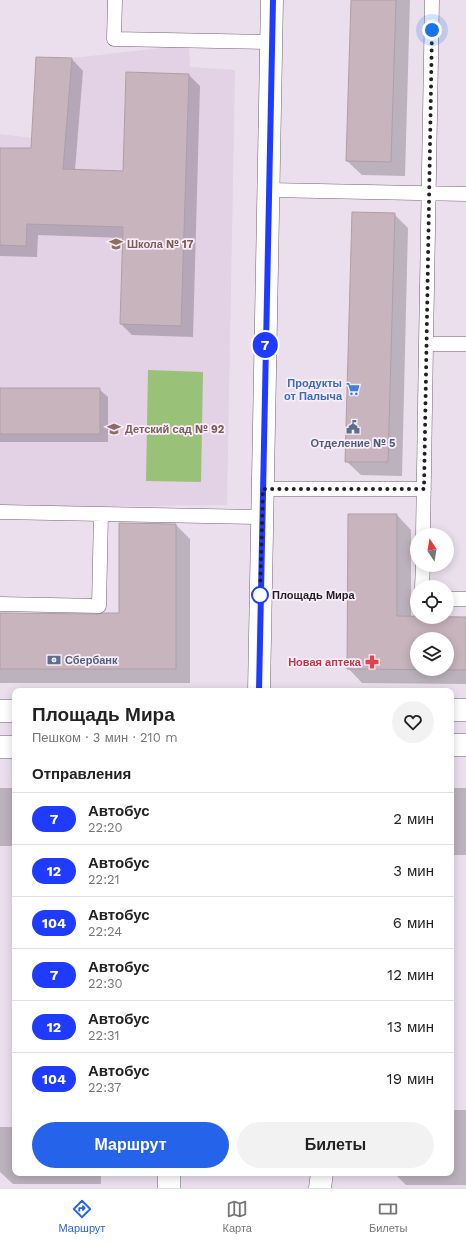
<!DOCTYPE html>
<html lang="ru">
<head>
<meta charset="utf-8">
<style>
	body { margin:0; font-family:"Work Sans",sans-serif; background:#f2f2f2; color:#222; height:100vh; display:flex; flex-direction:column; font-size:15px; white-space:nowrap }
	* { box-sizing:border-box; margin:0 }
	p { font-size:13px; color:#767676 }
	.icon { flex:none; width:22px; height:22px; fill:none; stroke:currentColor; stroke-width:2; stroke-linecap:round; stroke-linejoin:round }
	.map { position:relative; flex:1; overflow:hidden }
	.details { position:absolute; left:12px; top:688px; width:442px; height:488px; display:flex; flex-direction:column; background:#fff; border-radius:8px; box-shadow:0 2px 10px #0003 }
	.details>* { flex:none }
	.badge { padding:0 8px; border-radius:13px; font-size:14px; line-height:26px }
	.needle { width:26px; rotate:348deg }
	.tools { position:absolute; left:410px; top:528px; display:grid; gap:8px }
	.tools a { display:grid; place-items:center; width:44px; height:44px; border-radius:50%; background:#fff; box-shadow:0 2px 10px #0003; font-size:20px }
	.you { position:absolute; width:20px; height:20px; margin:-10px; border:3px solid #fff; border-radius:50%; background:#1a73e8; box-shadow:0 0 0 6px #1a73e833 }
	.map>.badge { position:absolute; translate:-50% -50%; box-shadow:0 0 0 2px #fff }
	h2 { padding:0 20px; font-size:15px; line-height:36px }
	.round { display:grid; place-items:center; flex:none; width:42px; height:42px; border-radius:21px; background:#f2f2f2 }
	.headline { display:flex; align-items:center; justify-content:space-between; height:68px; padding:0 20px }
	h1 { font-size:19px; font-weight:700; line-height:30px }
	.action { display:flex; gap:8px; margin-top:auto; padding:8px 20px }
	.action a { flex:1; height:46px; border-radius:24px; background:#2563eb; color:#fff; font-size:16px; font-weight:700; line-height:46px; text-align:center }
	.action a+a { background:#f2f2f2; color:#222 }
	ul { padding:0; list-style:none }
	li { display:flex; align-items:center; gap:12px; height:52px; padding:0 20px; border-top:1px solid #e0e0e0 }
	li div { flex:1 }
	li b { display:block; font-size:15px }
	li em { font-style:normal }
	li .badge { min-width:44px; font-weight:700; text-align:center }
	.menu { display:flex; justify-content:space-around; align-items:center; height:56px; border-top:1px solid #e0e0e0; background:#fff; font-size:11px; color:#767676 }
	.menu a { display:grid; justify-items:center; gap:2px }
	.menu .active { color:#2563eb }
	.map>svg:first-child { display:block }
</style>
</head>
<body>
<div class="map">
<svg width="466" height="1188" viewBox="0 0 466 1188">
	<rect width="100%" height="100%" fill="#ebdfed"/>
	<!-- built -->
	<path fill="#e3d1e5" d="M189,45L190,67L235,70L227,505L0,508V134L32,138L36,57L72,58Z"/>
	<!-- green -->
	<path fill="#99c178" d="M148,370L203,372L201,482L146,481Z"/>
	<!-- shadow -->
	<path fill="#0003" fill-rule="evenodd" d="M352,0H410L405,176L362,175L347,161Z
		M72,59L83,71L75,170L123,172L189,75L200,86L193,337L132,335L121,324L123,238L38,235L37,257L0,256V148L32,149Z
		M394,214L408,228L402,476L361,475L346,461Z
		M0,389H99L108,397V442H0Z
		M349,515H397L411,530V617L466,618V684L362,683L348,668ZM417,639H447V669H417Z
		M176,525L190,539V683H0V614H120Z
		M0,788H15V846H0Z
		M451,788H466V855H451Z
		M451,907L454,1110H466V1185H406L394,1173H451Z
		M0,1127H15V1173H101V1184H13L0,1172Z"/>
	<!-- building -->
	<path fill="#c7b4bd" stroke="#b09ea6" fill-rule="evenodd" d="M351,0H396L391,162L346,161Z
		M36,57L72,58L63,169L123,171L126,72L189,74L181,326L120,324L123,227L27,224L26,246L0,245V148H31Z
		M352,212L395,213L388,462H345Z
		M0,388H100V434H0Z
		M348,514H397V616L466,617V670L347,669ZM417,639H447V669H417Z
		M119,523L176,524V669H0V613L99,614L104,613H119Z"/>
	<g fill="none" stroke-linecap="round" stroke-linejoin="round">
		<!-- service casing -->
		<g stroke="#706572" stroke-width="15">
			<path id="service" d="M115,0L114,39L272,42
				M432,0L426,344H466
				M269,190L466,194
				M263,489H424
				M0,512L262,517
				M423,535L426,344
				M422,587L423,565
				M447,599H466
				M0,604L99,606L101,514"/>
		</g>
		<!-- minor casing -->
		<g stroke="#706572" stroke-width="23">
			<path id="minor" d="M169,1173V1188"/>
		</g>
		<!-- tertiary casing -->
		<g stroke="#706572" stroke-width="23">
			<path id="tertiary" d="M259,691L272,0
				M320,1188L322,1173"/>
		</g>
		<!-- primary casing -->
		<g stroke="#706572" stroke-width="23">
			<path id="primary" d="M451,710H466
				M0,711H15
				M451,745H466
				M0,747H15"/>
		</g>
		<!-- service -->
		<use href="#service" stroke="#fff" stroke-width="14"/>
		<!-- minor -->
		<use href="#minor" stroke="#fff" stroke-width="22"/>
		<!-- tertiary -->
		<use href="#tertiary" stroke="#fff" stroke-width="22"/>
		<!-- primary -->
		<use href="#primary" stroke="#fff" stroke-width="22"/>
	</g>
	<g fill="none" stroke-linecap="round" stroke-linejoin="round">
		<!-- line casing -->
		<g stroke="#fff" stroke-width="9">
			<path id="line" d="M259,691L273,0"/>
		</g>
		<!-- line -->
		<use href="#line" stroke="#1f3bff" stroke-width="6"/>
		<!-- walk -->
		<path stroke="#211d22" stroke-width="4" stroke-dasharray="0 7.2" d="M260,595L263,489H424L432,30"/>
	</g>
	<!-- icons -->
	<defs>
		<g id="school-bare" transform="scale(1.08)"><path d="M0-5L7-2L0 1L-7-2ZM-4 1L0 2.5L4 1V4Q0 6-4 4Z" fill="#8d6e63" stroke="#f9ecfb" stroke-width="2.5" paint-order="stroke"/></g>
		<g id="supermarket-bare" transform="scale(1.08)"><path d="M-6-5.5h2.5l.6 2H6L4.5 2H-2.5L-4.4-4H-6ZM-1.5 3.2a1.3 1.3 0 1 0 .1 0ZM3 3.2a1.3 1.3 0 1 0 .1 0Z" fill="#3f7fe0" stroke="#f9ecfb" stroke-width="2.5" paint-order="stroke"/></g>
		<g id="civic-bare" transform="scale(1.08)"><path d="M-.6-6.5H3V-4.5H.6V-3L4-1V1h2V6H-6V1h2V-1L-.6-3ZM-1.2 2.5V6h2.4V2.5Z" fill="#5c6f8a" stroke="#f9ecfb" stroke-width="2.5" paint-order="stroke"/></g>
		<g id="bank-bare" transform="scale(1.08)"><path d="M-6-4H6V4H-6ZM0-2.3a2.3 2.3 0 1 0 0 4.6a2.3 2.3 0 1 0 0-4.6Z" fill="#5c6f8a" stroke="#f9ecfb" stroke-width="2.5" paint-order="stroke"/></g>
		<g id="pharmacy-bare" transform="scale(1.08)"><path d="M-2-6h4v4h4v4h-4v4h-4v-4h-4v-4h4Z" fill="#e0444e" stroke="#f9ecfb" stroke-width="2.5" paint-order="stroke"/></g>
	</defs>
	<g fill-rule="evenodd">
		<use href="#school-bare" x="116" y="244"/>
		<use href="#supermarket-bare" x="353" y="389"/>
		<use href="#civic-bare" x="353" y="427"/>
		<use href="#school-bare" x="114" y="429"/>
		<use href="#bank-bare" x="54" y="660"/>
		<use href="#pharmacy-bare" x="372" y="662"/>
	</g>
	<!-- markers -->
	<circle fill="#fff" stroke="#1f3bff" stroke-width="2" cx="260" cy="595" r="8"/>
	<g text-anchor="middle" stroke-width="3.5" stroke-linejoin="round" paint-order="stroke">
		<!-- education labels -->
		<g font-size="11" font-weight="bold" fill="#785e54" stroke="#f9ecfb" text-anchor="start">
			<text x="127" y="248">Школа № 17</text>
			<text x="125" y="433">Детский сад № 92</text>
		</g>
		<!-- shop labels -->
		<g font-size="11" font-weight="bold" fill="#366cbe" stroke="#f9ecfb" text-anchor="end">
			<text x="342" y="387">Продукты<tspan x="342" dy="13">от Палыча</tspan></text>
		</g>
		<!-- service labels -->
		<g font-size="11" font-weight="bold" fill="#4e5e75" stroke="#f9ecfb">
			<text x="353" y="447">Отделение № 5</text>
			<text x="65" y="664" text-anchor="start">Сбербанк</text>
		</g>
		<!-- stop labels -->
		<g font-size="11" font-weight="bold" fill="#211d22" stroke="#f9ecfb" text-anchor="start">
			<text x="272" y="599">Площадь Мира</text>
		</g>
		<!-- health labels -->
		<g font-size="11" font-weight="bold" fill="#be3a42" stroke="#f9ecfb" text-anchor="end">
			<text x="361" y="666">Новая аптека</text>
		</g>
	</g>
</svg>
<div class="tools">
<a><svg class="needle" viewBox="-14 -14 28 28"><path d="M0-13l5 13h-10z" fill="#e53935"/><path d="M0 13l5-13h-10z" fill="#767676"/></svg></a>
<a><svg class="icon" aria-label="locate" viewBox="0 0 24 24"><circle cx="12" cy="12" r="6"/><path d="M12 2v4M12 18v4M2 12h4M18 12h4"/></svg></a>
<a><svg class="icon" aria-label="layers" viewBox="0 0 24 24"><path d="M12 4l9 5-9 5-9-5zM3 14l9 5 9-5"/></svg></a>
</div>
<div class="you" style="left:432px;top:30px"></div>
<b class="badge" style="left:265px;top:345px;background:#1f3bff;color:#fff">7</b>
<section class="details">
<div class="headline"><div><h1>Площадь Мира</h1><p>Пешком · 3 мин · 210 m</p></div><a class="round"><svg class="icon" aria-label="heart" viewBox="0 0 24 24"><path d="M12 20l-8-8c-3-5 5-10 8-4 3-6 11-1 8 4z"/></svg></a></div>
<h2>Отправления</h2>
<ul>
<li><span class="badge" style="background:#1f3bff;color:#fff">7</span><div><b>Автобус</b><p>22:20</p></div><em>2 мин</em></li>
<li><span class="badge" style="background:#1f3bff;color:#fff">12</span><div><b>Автобус</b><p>22:21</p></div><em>3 мин</em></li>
<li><span class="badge" style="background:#1f3bff;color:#fff">104</span><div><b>Автобус</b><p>22:24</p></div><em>6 мин</em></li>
<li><span class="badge" style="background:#1f3bff;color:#fff">7</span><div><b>Автобус</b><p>22:30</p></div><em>12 мин</em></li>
<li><span class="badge" style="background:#1f3bff;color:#fff">12</span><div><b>Автобус</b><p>22:31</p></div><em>13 мин</em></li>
<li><span class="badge" style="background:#1f3bff;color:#fff">104</span><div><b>Автобус</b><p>22:37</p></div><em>19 мин</em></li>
</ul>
<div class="action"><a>Маршрут</a><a>Билеты</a></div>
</section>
</div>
<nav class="menu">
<a class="active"><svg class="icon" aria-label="directions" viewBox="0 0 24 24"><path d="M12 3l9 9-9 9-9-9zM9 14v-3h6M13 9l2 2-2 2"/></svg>Маршрут</a>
<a><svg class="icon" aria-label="map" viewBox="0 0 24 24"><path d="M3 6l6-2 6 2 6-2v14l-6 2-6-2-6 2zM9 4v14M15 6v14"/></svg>Карта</a>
<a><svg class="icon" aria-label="tickets" viewBox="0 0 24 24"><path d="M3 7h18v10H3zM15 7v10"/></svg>Билеты</a>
</nav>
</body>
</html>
